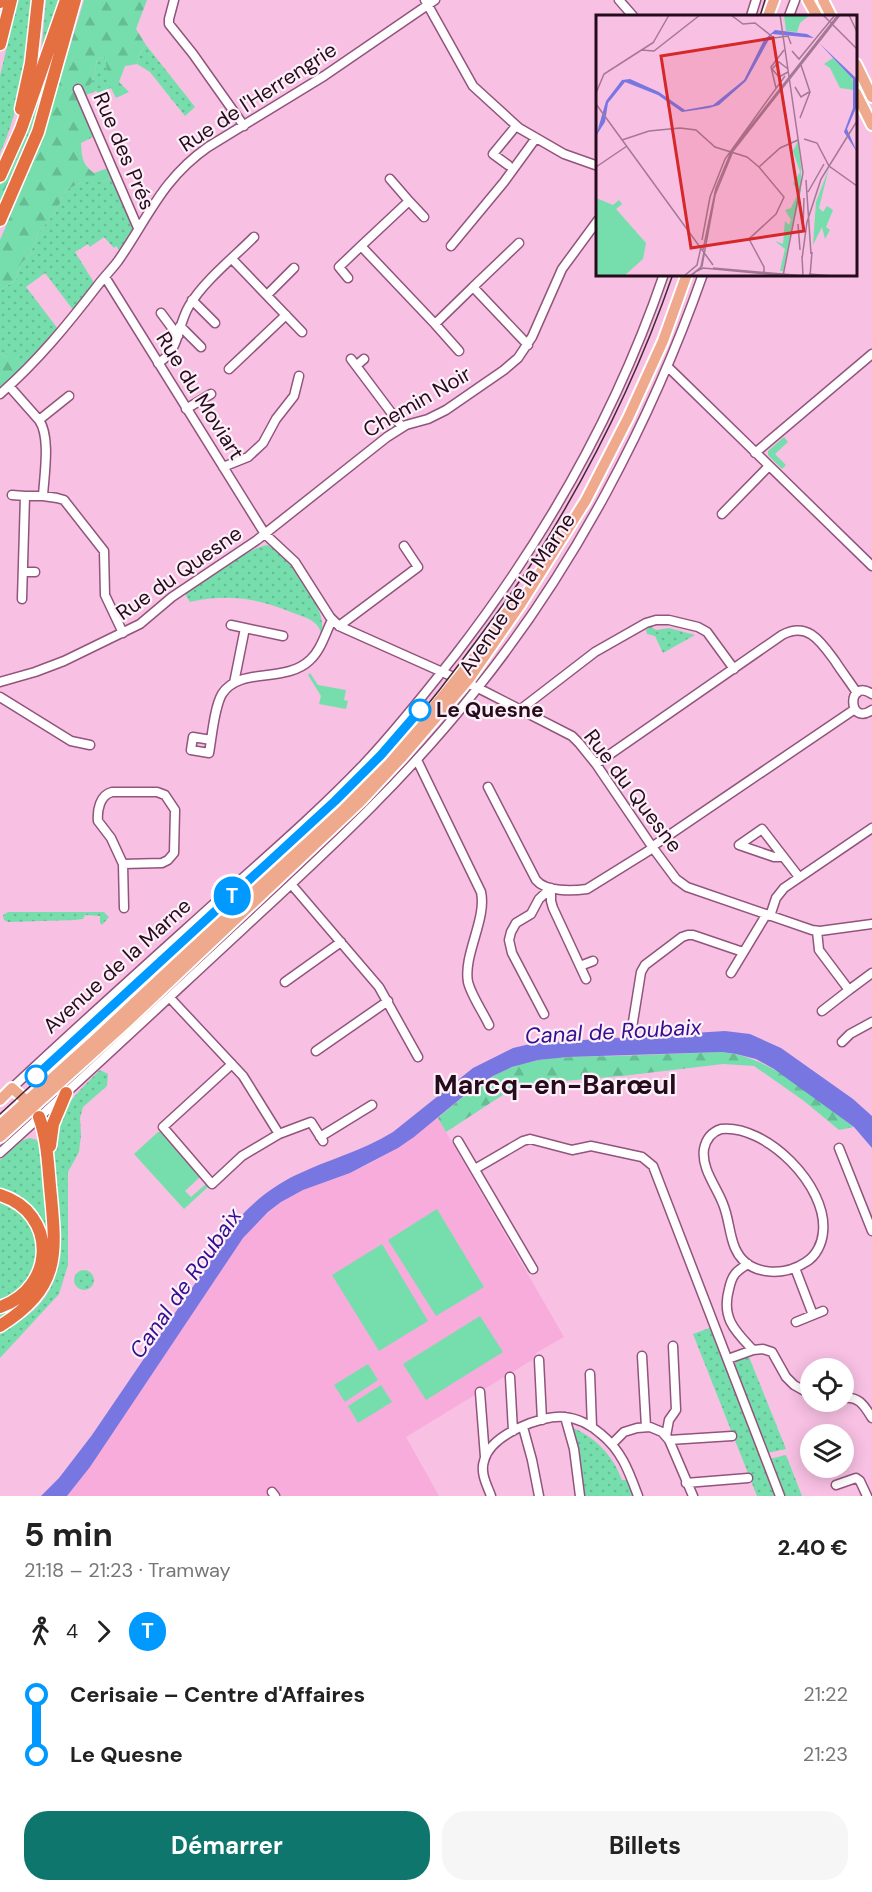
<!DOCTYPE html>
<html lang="fr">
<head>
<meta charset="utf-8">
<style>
	body { margin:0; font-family:"DM Sans",sans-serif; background:#f6f6f6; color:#222; height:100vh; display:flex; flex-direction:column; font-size:22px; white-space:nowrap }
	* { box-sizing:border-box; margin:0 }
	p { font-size:20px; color:#767676 }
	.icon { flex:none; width:33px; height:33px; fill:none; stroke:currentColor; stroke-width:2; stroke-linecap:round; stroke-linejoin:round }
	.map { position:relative; height:1496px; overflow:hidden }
	.sheet { display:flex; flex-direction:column; background:#fff; flex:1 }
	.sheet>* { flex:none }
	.badge { padding:0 12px; border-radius:20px; font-size:21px; line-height:39px }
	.controls { position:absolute; left:800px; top:1358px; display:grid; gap:12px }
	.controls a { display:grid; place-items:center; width:54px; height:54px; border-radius:50%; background:#fff; box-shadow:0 3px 15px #0003; font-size:30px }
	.map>.badge { position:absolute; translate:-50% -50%; box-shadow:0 0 0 3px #fff }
	.legs { display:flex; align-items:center; gap:9px; height:66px; padding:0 24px; font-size:20px }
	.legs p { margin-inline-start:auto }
	.summary { display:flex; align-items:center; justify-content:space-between; height:102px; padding:0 24px }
	h1 { font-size:33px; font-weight:700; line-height:45px }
	.action { display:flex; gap:12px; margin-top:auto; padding:12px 24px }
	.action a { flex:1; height:69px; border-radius:24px; background:#0f766e; color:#fff; font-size:24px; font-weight:700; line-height:69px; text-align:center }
	.action a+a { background:#f6f6f6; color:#222 }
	ul { padding:0 24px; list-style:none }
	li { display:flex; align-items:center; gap:21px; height:60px; font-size:22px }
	li i { display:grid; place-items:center; width:9px; height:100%; margin:0 8px; background:currentColor }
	li i::after { content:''; width:15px; height:15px; margin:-8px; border:4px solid; border-radius:50%; background:#fff }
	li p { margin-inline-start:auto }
	li:first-child i { background:linear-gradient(#0000 50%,currentColor 0) }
	li:last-child i { background:linear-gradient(currentColor 50%,#0000 0) }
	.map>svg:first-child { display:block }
</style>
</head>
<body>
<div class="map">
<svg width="872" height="1496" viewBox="0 0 872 1496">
	<defs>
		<pattern id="grass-dots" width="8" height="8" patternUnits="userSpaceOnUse" patternTransform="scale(1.5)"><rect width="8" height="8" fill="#76deac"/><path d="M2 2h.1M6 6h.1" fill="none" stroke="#66bd94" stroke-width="1.8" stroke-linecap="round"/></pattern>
		<pattern id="forest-firs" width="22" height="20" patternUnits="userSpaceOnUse" patternTransform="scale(1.5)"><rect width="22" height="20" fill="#76deac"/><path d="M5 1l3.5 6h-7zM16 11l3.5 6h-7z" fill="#66bd94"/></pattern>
	</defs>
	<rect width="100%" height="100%" fill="#f8c0e3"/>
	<!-- built -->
	<path fill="#f8acdc" d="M438,1118L564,1337L536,1353L537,1357L406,1437L439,1496H67L90,1467L171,1345L243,1238L254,1226L281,1202L303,1190L350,1173L371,1163L398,1148Z"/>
	<!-- grass -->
	<path fill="url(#grass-dots)" d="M18,0H33C27,51 22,106 0,153V76Z
		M46,0H58L41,57Z
		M146,45L195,107L185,116L150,72L137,64L140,53Z
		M54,48H56L43,100L26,149L22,148L12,171L6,176Z
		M105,57L111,88L99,93L96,91L86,95L83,93L93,81L97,59Z
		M113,178L134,228L119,250L116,246L114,248L104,237L90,247L88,244L75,252L93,281V286L74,311L45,273L26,287L58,329L24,366L12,354L6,357L0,353V290L15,281L21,263L30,255L38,233L55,213L66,190L82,182H102Z
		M268,545C287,555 330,611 321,633C318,621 307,618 296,614C260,599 230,593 190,602L185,594C204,582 248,547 268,545Z
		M650,626L656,630L669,628L695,635L663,653L655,636L647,634L646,630Z
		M8,912H104L109,917L102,925L100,923V916L85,915L83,919L75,920L8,922L4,920L3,915Z
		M100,1070L108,1074L107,1086L83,1107L80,1118L81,1135L79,1152L68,1172V1265L59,1294L0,1358V1334C11,1327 24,1319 34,1310C70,1276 60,1227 56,1183C54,1165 52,1146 56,1128C60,1108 86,1084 100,1070Z
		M30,1138L37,1140L41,1147L49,1246L34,1292L0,1321V1310L30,1292L41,1227L0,1193V1160L23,1140Z
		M0,1201C28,1211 48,1246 32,1274C25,1287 13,1295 0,1301Z
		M74 1280a10 10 0 1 1 20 0a10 10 0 1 1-20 0Z
		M712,1327L776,1496H757L693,1334Z
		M749,1357L786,1449L767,1453L734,1366L736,1361Z
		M569,1422H572L571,1427C595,1437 613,1455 622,1480H627L634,1496H581Z
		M786,1455L802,1496H783L769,1459Z"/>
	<!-- forest -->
	<path fill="url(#forest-firs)" d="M84,0H147L136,29L146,45L140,53L137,64L125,66L119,82L129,92L116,98L109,84L105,57L97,59L93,81L79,98L95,136L81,143C82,158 82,164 94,173L108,168L113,178L102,182H82L66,190L55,213L38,233L30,255L21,263L15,281L0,290V240L40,146Z
		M22,148L26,149L0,209V185L6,176L12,171Z
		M0,345V353L6,357L12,353L24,366L0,389Z
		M722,1052C772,1057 815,1098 854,1127L839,1130L804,1101L754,1066L723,1064L622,1076L518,1085L446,1132L438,1118C461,1099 484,1077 513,1067C546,1055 582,1057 617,1056C652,1055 687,1053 722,1052Z"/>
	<!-- garden -->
	<path fill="#76deac" d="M784,437L788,442L775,454L786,465L782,469L768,455V451Z
		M310,673L318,685L346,690L344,700L348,701L346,709L319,704L321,696L308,675Z
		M158,1132H160L201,1176L185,1191L191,1197L207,1183L209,1186L184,1209L134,1154Z
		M437,1209L484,1287L436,1316L388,1240Z
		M382,1244L428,1321L379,1351L332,1275Z
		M480,1316L503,1352L426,1400L403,1364Z
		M368,1364L378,1380L345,1402L334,1385Z
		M381,1385L392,1402L358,1423L348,1406Z"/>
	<!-- water -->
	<path fill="#7877e2" d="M725,1031L750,1034L781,1048L853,1099L872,1116V1148L854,1127L774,1069L756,1059L736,1054L722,1052L568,1057L538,1060L512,1067L493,1076L471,1090L414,1137L398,1148L350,1173L303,1190L281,1202L268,1212L243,1238L90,1467L67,1496H41L59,1478L92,1435L241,1216C257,1199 275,1185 296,1175C329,1159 360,1152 393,1132L473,1068L513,1048L530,1044L567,1041Z"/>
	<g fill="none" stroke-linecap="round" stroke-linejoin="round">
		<!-- minor casing -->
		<g stroke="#91547c" stroke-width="11">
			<path id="minor" d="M174,0L169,19V24L193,54L244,126
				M425,0L473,86L519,128L564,154L598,166
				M619,0L633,16
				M751,16L756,0
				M789,16L795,0
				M78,89L138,228
				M508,165L493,154L516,126
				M409,201L424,217
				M519,243L473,287L528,345
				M361,246L409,201L390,179
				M451,246L504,182L536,138
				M232,259L302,332
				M105,277L265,534L295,562L330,617L339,626L478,688L572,736L579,743L596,764L653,848L676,879L687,887L812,930L820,931L872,924
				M348,278L339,267L361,246L435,324
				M267,295L294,268
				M192,300L215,323
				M161,313L178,336
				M180,326L201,347
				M459,351L435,324L473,287
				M351,359L402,427
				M158,363C180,351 177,326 189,306C204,281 233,258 254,237
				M357,365L364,359
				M668,367L872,566
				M229,369L286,315
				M9,386L39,420
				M0,394C37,362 68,324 98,285C104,277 112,269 118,261C148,218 162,179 208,147L324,76L435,0
				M69,396L39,420C51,437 44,476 43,496L57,498L64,500L104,551L105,595L123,633
				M186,409L211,394
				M755,453L872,354
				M223,467L248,457L263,443L276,419L294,396L299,376
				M12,495L25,496
				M722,514L769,466
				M23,572H35
				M22,599L25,496H43
				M231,625L245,628L234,683
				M339,626L418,567L404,546
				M245,628L283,636
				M0,682L35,672L64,661L140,624L172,597L257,540L387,437L406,425L428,419L446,410L504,370L518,358L532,337L562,269L598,220
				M872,694C847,677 847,727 872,710
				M0,697L71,741L90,745
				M521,709L595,652L646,623L656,620H669L698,627L707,632L734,669
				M211,740L193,737L191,750L209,753C212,737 214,708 222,694C240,666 285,684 310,660C321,650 325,634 332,620
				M417,760L481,892C487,919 463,955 468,982C471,995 483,1012 489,1025
				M596,764L782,635C808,621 821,642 835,661C842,672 850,682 857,693
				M488,787L536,880C546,892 572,891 587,889L653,848
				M653,846L855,709
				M782,857H774L739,845L762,829L799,877
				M123,864L162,863L168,860L174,853L175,810L165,795L157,792H112C100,795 97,810 98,821L111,838L123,864L124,908
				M291,884L379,987L418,1057
				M551,888V901L553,908L586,979
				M770,916L776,898L784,888L872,828
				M817,931L819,950L849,990L822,1011
				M580,966L593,961
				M731,973L766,915
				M285,982L341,942
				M849,990L872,973
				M170,998L243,1076L279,1134L311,1122L323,1141
				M544,1014L512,953L509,940L511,932L516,923L531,914L539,899L551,888
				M632,1028L641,972L645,965L682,937L688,935H693L743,952
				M842,1042L850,1034L872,1022
				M316,1051L388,1001
				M232,1064L163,1127L212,1184L242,1156L279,1134
				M12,1088C83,1021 156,956 228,891C274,850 321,809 364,764C397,729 426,692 456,654C544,540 617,412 664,274
				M721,1129C766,1124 828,1186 823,1232C822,1244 816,1256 806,1262C783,1277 747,1276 735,1248C729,1234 729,1218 723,1204C717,1187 701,1169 704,1149C706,1139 712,1132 721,1129Z
				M320,1137L372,1105
				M458,1141L533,1269
				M839,1148L872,1231
				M0,1153C82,1079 163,1003 244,928C327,851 406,779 476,690C574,568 651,422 703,274
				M475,1169L523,1141L530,1139L572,1150L591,1146L642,1157L653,1166L780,1496
				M748,1264C736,1271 732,1275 729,1289C721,1318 735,1331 753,1350L763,1349L772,1352L786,1377L794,1385L810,1394
				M795,1268L813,1315
				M796,1322L823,1311
				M642,1356L646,1427
				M728,1359L753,1350
				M539,1360L542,1420
				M590,1374L592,1427
				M510,1377L513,1431
				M480,1392L485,1457
				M843,1398C859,1396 864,1405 872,1418
				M565,1417L574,1449L580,1496
				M523,1427L532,1460L539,1496
				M666,1436L669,1420L676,1410L673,1346
				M669,1440L732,1436
				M612,1444L624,1432L637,1428L650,1427L662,1432L669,1440L693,1496
				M686,1483L748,1478
				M836,1485L856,1478L860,1481L867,1496
				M272,1492L275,1496
				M491,1496C487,1485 480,1473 484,1461C490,1435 540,1415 564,1417C577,1418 591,1425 601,1434C622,1451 629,1472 638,1496"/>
		</g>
		<!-- major casing -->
		<g stroke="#fff" stroke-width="14">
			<path id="major" d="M808,0L817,16
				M823,0L831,16
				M768,16L774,0
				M856,64L872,97
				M856,93L872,125
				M0,1100L12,1088L31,1105
				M0,1125L98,1037L360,790C414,731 467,671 512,605
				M0,1137L127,1022L361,801L403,756L469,679L520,605L586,500L628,418L663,341L687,274"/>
		</g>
		<!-- highway casing -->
		<g stroke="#fff" stroke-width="15">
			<path id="highway" d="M0,2L1,0
				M0,44L11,0
				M21,109L31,63L38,0
				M0,176L21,129L66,0
				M0,220L38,132L75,0
				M50,1146L53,1124L66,1093
				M0,1195C58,1213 56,1288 0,1307
				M0,1326C63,1286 56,1252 50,1186C48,1164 47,1138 39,1117"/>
		</g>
		<!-- minor -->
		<use href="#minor" stroke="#fff" stroke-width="8"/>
		<!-- major -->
		<use href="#major" stroke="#efa98d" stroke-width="10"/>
		<!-- highway -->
		<use href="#highway" stroke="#e46f41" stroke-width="12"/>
		<!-- tram -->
		<path stroke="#46283c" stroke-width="1.5" d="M760,16L765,0
			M0,1114L338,803C382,760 423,713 460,663C485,629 511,595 534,560C591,470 638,375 673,274"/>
	</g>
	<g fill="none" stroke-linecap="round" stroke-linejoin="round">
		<!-- line-1 casing -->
		<g stroke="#fff" stroke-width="14">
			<path id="line-1" d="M36,1076L335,801L381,755L420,710"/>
		</g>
		<!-- line-1 -->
		<use href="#line-1" stroke="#09f" stroke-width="9"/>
	</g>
	<!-- markers -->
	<g fill="#fff" stroke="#09f" stroke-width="3">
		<circle cx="420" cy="710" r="10"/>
		<circle cx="36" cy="1076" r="10"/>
	</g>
	<g text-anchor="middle" stroke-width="4.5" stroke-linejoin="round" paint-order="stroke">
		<!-- street labels -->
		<g font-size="21" fill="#250c1d" stroke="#fef0f8">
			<text transform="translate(258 97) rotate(-33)" y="7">Rue de l'Herrengrie</text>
			<text transform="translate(124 151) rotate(67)" y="7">Rue des Prés</text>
			<text transform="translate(200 396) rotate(58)" y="7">Rue du Moviart</text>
			<text transform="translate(417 402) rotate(-30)" y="7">Chemin Noir</text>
			<text transform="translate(179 573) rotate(-35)" y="7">Rue du Quesne</text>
			<text transform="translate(517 594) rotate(-56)" y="7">Avenue de la Marne</text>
			<text transform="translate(633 791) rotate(53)" y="7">Rue du Quesne</text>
			<text transform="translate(117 966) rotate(-42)" y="7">Avenue de la Marne</text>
		</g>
		<!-- stop labels -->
		<g font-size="21" font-weight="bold" fill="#250c1d" stroke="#fef0f8" text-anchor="start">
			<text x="436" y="717">Le Quesne</text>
		</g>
		<!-- water labels -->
		<g font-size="22" font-style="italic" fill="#310e92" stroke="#fef0f8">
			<text transform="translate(613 1031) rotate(-3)" y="8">Canal de Roubaix</text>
			<text transform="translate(185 1283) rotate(-55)" y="8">Canal de Roubaix</text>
		</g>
		<!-- district labels -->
		<g font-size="27" font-weight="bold" fill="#250c1d" stroke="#fef0f8">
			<text x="555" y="1094">Marcq-en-Barœul</text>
		</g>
	</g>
	<!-- overview -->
	<g transform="translate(596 15)">
		<rect width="261" height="261" fill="#f8c0e3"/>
		<path d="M188,0H214L204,8L201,17L190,16Z" fill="#76deac"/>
		<path d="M237,43L256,62L258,75L244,73L234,53L228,49ZM202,126L205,152V176L187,256H184L189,234L179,226L187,229L189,206L193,210L195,205L189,195L195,193L203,176L197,169L204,157L197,136ZM233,153L223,193L227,197L231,191L237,195L230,212L234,215L229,224L226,212L217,230L220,187Z" fill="#76deac"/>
		<path d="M0,183L17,190L23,185L26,189L20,194L50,228L47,244L28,261H0Z" fill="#76deac"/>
		<path d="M179,15L211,19L218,23L176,19L150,66L123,90L113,93L86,97L62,80L29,67L12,88L9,107L0,121L10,86L26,65L34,64L63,77L89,95L117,90L148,65L168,25ZM223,28L260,63V93L251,114L261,137L248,117L257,93V64Z" fill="#7877e2"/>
		<path fill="none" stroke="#a47894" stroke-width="1.5" d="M135,0L147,9L159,8L178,23L192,21L195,29M184,0L207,158L187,261M227,0L261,34M253,0L261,17M57,28L73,0M45,35L58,36L104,0M196,36L203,44L239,0M192,54L183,47L176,54L183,62L192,57M199,72L205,82L213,77M180,73L175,52L188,35M0,78L8,59L58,27M0,89L117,250M204,103L214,77L205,50M208,124L221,128L233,151L261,171M26,125L53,116L84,113L100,115L119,132L151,142L163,152L188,182L180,199L153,224L168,252V259M0,152L31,131M163,152L184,133L202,125M210,165L215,239M212,177L228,149M202,209L204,235M207,212L208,183M106,225L114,182L129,144L189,61M107,235L120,173L136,135L242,0M206,241L207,261M206,244L211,207L225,164L261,106M117,253L210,261M101,256L107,253L193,261M213,259L237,261M88,261L101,250L105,232M94,261L105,252L108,237M95,261L106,251L119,180L137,136L244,0M214,261L216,237"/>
		<path fill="#d62828" fill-opacity="0.15" stroke="#d62828" stroke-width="3" d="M177,23L208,216L95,233L65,41Z"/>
		<rect width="261" height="261" fill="none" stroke="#250c1d" stroke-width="3"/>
	</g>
</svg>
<div class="controls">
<a><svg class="icon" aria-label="locate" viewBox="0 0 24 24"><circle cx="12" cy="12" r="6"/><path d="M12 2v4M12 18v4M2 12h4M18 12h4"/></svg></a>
<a><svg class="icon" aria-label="layers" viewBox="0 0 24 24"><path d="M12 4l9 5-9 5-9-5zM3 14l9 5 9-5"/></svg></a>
</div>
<b class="badge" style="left:232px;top:896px;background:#09f;color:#fff">T</b>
</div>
<section class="sheet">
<div class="summary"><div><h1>5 min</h1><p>21:18 – 21:23 · Tramway</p></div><b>2.40 €</b></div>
<div class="legs"><svg class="icon" aria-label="walk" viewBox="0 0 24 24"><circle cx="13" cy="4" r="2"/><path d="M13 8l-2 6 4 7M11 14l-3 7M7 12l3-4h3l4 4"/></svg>4<svg class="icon" aria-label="forward" viewBox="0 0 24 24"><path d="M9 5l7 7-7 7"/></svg><b class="badge" style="background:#09f;color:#fff">T</b></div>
<ul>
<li><i style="color:#09f"></i><b>Cerisaie – Centre d'Affaires</b><p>21:22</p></li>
<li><i style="color:#09f"></i><b>Le Quesne</b><p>21:23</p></li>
</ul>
<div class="action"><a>Démarrer</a><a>Billets</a></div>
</section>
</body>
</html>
